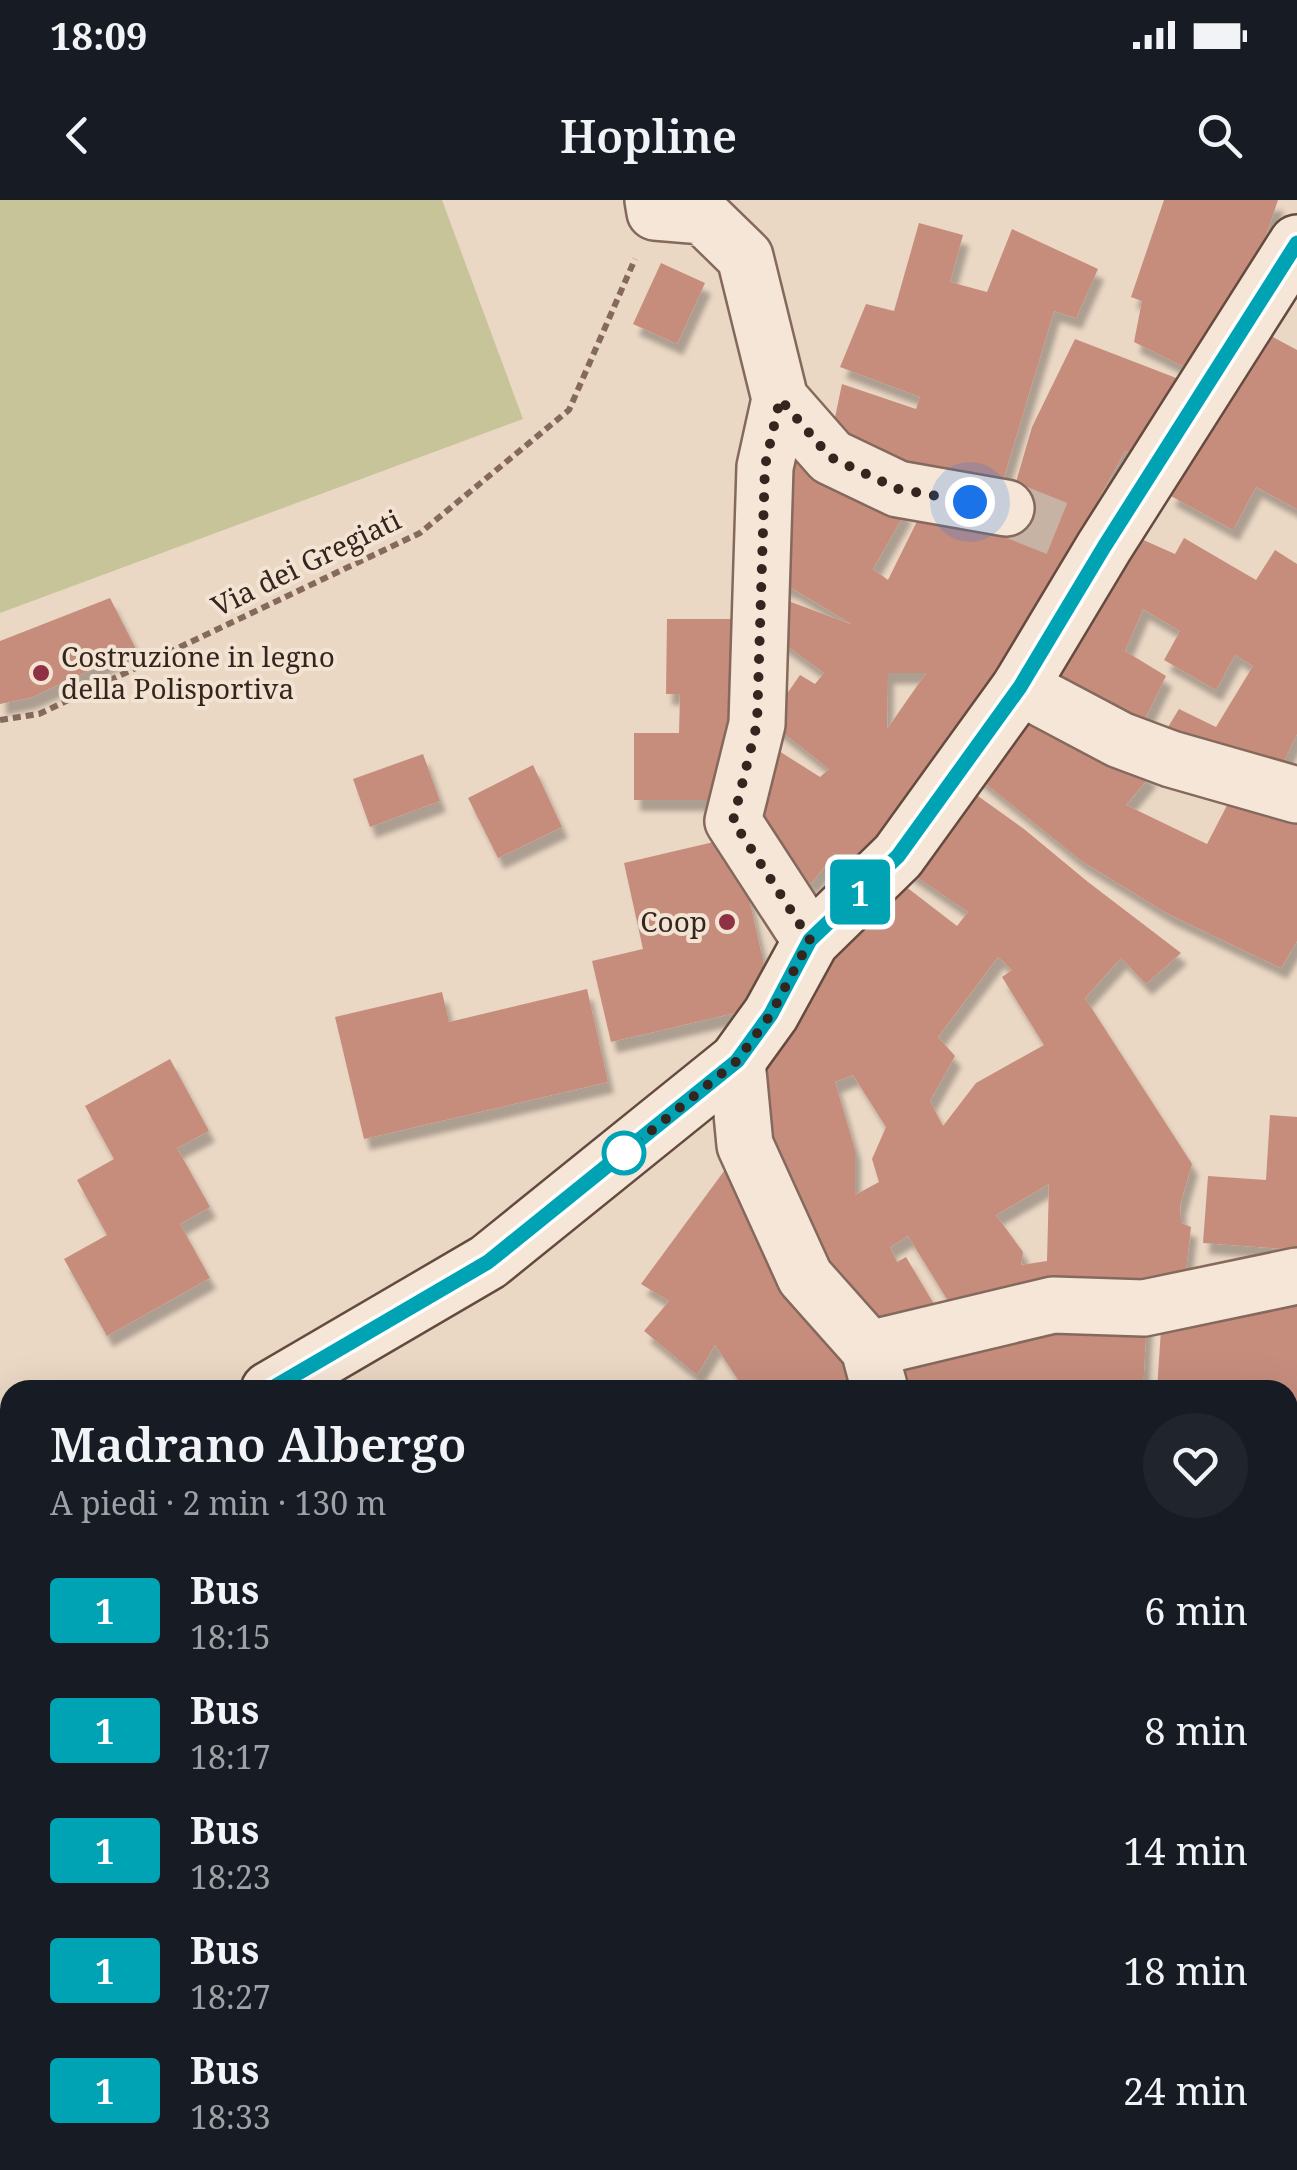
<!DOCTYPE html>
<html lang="it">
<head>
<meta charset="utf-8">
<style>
	body { margin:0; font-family:"Noto Serif",serif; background:#20242c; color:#f1f3f6; height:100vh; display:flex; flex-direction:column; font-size:38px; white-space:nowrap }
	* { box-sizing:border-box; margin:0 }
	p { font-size:32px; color:#9ea1a6 }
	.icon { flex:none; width:55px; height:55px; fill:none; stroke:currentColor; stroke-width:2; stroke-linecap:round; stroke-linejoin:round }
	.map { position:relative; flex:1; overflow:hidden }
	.panel { position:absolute; left:0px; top:1180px; width:1298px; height:790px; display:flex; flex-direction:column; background:#171b24; border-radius:30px 30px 0 0; box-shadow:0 10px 40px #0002 }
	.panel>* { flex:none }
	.badge { padding:0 20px; border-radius:8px; font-size:35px; line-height:65px }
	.you { position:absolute; width:50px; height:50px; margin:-25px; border:8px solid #fff; border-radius:50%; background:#1a73e8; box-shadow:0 0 0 15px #1a73e833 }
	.map>.badge { position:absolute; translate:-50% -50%; box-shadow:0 0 0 5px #fff }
	.round { display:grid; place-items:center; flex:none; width:105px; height:105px; border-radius:52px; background:#20242c }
	.headline { display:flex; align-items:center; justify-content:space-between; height:170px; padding:0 50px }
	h1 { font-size:48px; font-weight:600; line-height:75px }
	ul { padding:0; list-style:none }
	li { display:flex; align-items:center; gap:30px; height:120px; padding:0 50px }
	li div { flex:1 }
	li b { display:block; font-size:38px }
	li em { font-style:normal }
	li .badge { min-width:110px; font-weight:700; text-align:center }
	.status { display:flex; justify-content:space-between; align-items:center; height:70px; padding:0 50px; background:#171b24; direction:ltr }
	.status svg { height:28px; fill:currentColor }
	header { display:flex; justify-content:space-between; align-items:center; height:130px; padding:0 50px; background:#171b24; font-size:45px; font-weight:600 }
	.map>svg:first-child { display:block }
</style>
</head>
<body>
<div class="status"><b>18:09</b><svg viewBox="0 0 49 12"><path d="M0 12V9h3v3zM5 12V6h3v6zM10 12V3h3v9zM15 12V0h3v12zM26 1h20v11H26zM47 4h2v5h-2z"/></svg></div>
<header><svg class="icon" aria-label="back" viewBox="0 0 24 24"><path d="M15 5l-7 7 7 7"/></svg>Hopline<svg class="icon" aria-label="search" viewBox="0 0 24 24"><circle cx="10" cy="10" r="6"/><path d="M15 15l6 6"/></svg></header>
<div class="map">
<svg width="1297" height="1970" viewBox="0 0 1297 1970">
	<defs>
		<filter id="shadow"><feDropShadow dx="6" dy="11" stdDeviation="2.5" flood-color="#0004"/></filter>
	</defs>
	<rect width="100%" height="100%" fill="#ead7c4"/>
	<!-- green -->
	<path fill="#c8c499" d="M0,0H442L523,219L0,413Z"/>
	<!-- building -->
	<path fill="#c68d7d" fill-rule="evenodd" filter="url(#shadow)" d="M1164,0H1278L1233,132L1202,176L1134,142L1142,101L1131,97Z
		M919,23L963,35L950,82L987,92L1012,29L1098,69L1076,118L1054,111L998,297L829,246L842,184L916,209L920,197L840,167L866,104L894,111Z
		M661,63L705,83L677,144L633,124Z
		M1260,130L1297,150V309L1256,287L1233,330L1169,295Z
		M1075,139L1197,186L1146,260L1125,251L1078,337L1021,458L858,671L835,653L811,684L769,652L741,618L760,539L820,577L829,569L768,521L800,475L815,484L824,473L769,433L783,399L853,425L793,389L770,380L787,242L906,311L873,369L888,380L923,309L1011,299L1032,227ZM888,473H926L887,529Z
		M1130,334L1175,354L1184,338L1256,380L1275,350L1297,364V534L1279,572L1159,542L1179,509L1216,527L1253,466L1235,455L1216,490L1164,460L1180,431L1143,409L1125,451L1166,476L1140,529L1036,483Z
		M110,398L136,449L30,498L0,504V441Z
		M667,419H751L730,600H634V533H679L680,494H666Z
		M1035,503L1151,575L1126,605L1207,644L1237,586L1297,612V741L1281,768L1168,714L1080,660L975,575Z
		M423,554L440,601L370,627L353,579Z
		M533,565L562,627L498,658L468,598Z
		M961,584L1024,629L1088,682L1181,753L1146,784L1121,758L1085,798L1192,964L1180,1005L1181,1023L1191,1027L1184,1088L958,1117L908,1036L890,1047L897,1062L906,1057L944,1121L884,1133L831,1091L759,949L764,832L892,676L957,726L968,712L905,669ZM998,757L1012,770L1002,777L1044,845L976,883L943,926L930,901L955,856L938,837ZM853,875L886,927L872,959L879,982L855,995V950L835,882ZM1049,984L1047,1061L1021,1065L1023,1052L996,1015Z
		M735,637L773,804L611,842L592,761L643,749L624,663Z
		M587,789L608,882L364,939L335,817L442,792L449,822Z
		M170,859L209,931L177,948L210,1007L180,1024L210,1078L107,1136L64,1059L107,1035L77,980L114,959L85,906Z
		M1270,915L1297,917V1050L1203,1043L1208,976L1266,980Z
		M727,967L792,1069L856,1190H745L715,1145L697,1175L644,1131L669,1101L641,1084Z
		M1297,1086V1319L1288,1318V1190H1157L1162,1114Z
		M1147,1117L1143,1189L900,1190L893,1156Z
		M1288,1331L1297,1332V1489L1288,1487Z
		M11,1960H48L72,1970H7Z
		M343,1960H442L438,1970H367Z
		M948,1960H1118L1105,1970H956Z
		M1196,1960H1224L1211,1970H1204Z"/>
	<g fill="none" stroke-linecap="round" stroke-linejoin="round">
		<!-- street-tunnel -->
		<path stroke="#c6b3a3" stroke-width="55" stroke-dasharray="55 28" stroke-linecap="butt" d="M1006,308L1078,337"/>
		<!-- lane casing -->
		<g stroke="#84695c" stroke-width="35">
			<path id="lane" d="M0,1841L10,1828"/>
		</g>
		<!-- street casing -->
		<g stroke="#84695c" stroke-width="60">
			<path id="street" d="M653,0L655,12L703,16L745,57L780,199L765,267L757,524L733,621L811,741
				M780,199L831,257L898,289L1006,308
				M1020,487L1120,540L1171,559L1297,595
				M737,861L745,945L805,1077L869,1149L880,1190
				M869,1149L1053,1105L1144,1108L1297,1076
				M0,1713L10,1717
				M1288,1749H1297
				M851,1970L860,1960"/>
		</g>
		<!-- secondary casing -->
		<g stroke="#654b3f" stroke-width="60">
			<path id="secondary" d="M269,1190L488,1062L737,861L771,814L811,741L898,656L1020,487L1104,347L1297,43
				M0,1352L10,1344
				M0,1440L10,1443
				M268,1970L271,1960"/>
		</g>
		<!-- path -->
		<path stroke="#84695c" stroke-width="6" stroke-dasharray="8 5" stroke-linecap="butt" d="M0,520L39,514L420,333L569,210L635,59"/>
		<!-- lane -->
		<use href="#lane" stroke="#f6e6d7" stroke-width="30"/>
		<!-- street -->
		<use href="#street" stroke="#f6e6d7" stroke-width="55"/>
		<!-- secondary -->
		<use href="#secondary" stroke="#f6e6d7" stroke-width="55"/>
	</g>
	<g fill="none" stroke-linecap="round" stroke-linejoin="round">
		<!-- line casing -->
		<g stroke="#fff" stroke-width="22">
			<path id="line" d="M269,1190L488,1062L737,861L771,814L810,740L898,656L1020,487L1104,347L1297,43"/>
		</g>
		<!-- line -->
		<use href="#line" stroke="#00a3b4" stroke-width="15"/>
		<!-- walk -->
		<path stroke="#35251f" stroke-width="10" stroke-dasharray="0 18" d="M624,953L737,861L771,814L810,740L733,621L757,524L765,266L780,199L830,257L898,289L970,302"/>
	</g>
	<!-- markers -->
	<g fill="#8e3144" stroke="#f2e3d3" stroke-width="4">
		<circle cx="41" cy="473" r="10"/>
		<circle cx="727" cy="722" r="10"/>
	</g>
	<circle fill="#fff" stroke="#00a3b4" stroke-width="5" cx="624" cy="953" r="20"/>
	<g text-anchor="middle" stroke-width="8" stroke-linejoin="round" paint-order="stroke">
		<!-- street labels -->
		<g font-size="28" fill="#35251f" stroke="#f2e3d3">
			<text transform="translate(306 363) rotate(-26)" y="10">Via dei Gregiati</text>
		</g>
		<!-- poi labels -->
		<g font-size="28" fill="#35251f" stroke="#f2e3d3" text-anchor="start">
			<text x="61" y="467">Costruzione in legno<tspan x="61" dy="32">della Polisportiva</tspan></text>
			<text x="707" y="732" text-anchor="end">Coop</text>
		</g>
	</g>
</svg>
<div class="you" style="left:970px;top:302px"></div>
<b class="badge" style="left:860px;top:692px;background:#00a3b4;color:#fff">1</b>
<section class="panel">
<div class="headline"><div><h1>Madrano Albergo</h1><p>A piedi · 2 min · 130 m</p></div><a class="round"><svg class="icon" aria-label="heart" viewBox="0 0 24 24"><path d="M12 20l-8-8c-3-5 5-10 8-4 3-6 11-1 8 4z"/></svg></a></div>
<ul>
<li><span class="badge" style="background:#00a3b4;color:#fff">1</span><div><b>Bus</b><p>18:15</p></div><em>6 min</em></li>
<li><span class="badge" style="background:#00a3b4;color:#fff">1</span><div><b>Bus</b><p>18:17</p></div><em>8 min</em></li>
<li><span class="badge" style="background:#00a3b4;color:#fff">1</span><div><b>Bus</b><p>18:23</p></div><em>14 min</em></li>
<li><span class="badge" style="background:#00a3b4;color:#fff">1</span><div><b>Bus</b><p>18:27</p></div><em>18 min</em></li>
<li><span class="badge" style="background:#00a3b4;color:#fff">1</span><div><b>Bus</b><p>18:33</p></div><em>24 min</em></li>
</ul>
</section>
</div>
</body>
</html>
